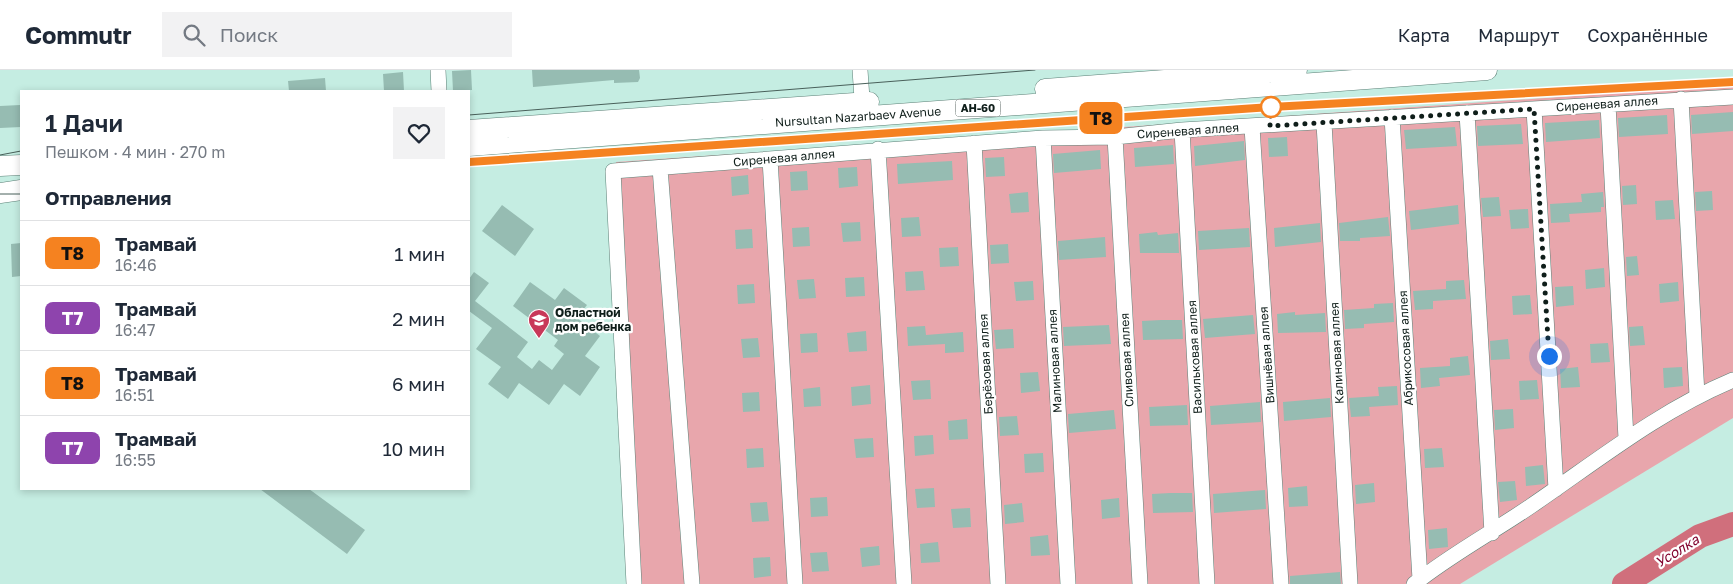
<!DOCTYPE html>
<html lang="ru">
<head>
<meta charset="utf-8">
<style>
	body { margin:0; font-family:"Golos Text",sans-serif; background:#f2f2f3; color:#1f2937; height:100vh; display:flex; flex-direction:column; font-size:19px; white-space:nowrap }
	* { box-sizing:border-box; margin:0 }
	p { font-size:16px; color:#747a83 }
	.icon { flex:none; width:28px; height:28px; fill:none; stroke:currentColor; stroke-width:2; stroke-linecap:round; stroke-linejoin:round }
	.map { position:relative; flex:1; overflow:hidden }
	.details { position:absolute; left:20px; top:20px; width:450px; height:400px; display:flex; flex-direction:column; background:#fff; border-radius:0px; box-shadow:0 2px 8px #0003 }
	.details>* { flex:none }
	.badge { padding:0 10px; border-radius:8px; font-size:18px; line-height:32px }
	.you { position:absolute; width:25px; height:25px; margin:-12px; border:4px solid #fff; border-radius:50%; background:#1a73e8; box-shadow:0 0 0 8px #1a73e833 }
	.map>.badge { position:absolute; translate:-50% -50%; box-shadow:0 0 0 2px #fff }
	h2 { padding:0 25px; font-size:19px; line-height:45px }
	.round { display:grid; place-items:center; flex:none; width:52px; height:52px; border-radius:0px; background:#f2f2f3 }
	.summary { display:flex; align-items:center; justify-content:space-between; height:85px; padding:0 25px }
	h1 { font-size:24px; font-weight:600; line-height:38px }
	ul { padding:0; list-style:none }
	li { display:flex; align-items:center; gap:15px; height:65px; padding:0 25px; border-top:1px solid #e0e1e3 }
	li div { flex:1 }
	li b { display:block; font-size:19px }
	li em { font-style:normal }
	li .badge { min-width:55px; font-weight:700; text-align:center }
	header { display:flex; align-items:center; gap:30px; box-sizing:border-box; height:70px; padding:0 25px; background:#fff; border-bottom:1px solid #e0e1e3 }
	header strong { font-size:24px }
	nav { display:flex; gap:28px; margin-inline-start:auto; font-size:18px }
	.search { width:350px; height:45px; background:#f2f2f3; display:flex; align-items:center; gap:12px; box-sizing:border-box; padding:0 18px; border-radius:0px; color:#747a83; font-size:19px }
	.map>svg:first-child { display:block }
</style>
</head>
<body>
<header>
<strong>Commutr</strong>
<div class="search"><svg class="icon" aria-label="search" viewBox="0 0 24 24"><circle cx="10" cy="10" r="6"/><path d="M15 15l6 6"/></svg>Поиск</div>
<nav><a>Карта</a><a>Маршрут</a><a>Сохранённые</a></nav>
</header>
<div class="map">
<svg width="1733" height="514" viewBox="0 0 1733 514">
	<rect width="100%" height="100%" fill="#c5ede2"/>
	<!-- green -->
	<path fill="#e8a6ac" d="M1733,15V348L1460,514H638L616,92Z"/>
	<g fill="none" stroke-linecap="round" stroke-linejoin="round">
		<!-- river -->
		<path stroke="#d06f7c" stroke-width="24" d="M1624,514L1700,466L1733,454"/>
	</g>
	<!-- building -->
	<path fill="#96bcb2" d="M471,0L472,20L453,21L452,1Z
		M532,0H639L640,8L638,12L614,13V10L533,17Z
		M403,2L404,21H384L383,4Z
		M325,8L326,21H289L288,11Z
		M20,35L21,57L0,58V36Z
		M1733,42V61L1692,64L1691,45Z
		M1667,45L1668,64L1619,67L1618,48Z
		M1599,50L1600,68L1546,72L1545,53Z
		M1521,54L1523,74L1478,76L1477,56Z
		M1455,57L1457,76L1406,79L1404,60Z
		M1287,67L1288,86L1269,87L1268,68Z
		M1244,71L1245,90L1195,96L1194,76Z
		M1173,75L1174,94L1135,97L1134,78Z
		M1100,80L1101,99L1054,103L1053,84Z
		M1004,87L1005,106L986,107L985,88Z
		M952,91L953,110L898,114L897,94Z
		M857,97L858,116L839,118L838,98Z
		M807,101L808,120L791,121L790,102Z
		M748,105L749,124L732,126L731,107Z
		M1636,115L1637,134L1623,135L1622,116Z
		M1712,121L1713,140L1696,141L1695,122Z
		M1028,122L1029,142L1011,143L1009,124Z
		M1603,122L1604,137H1601V142L1569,144L1570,152L1551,153L1550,134L1582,132L1581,124Z
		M1499,127L1501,146L1483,147L1481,128Z
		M1673,130L1675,149L1656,150L1655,131Z
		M502,135L534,159L515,186L482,161Z
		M1458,135L1459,154L1411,160L1409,141Z
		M1528,139L1529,158L1511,159L1509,140Z
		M919,147L921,166L902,167L901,148Z
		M1388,147L1390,166L1360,168V171H1340L1339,153Z
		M860,152L861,171L843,172L841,153Z
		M1320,153L1321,172L1275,177L1274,158Z
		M809,157L810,176L793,177L792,158Z
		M1249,158L1250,177L1199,180L1198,161Z
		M752,159L753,178L736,179L735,160Z
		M1157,162L1158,165L1178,163L1179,183H1140L1139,164Z
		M1105,167L1106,187L1059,190L1058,171Z
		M21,173V206L12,207L11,174Z
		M1008,174L1009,193L991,194L990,175Z
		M958,177L959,196L940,197L939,178Z
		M1637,186L1639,205L1627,206L1626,187Z
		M1604,198L1605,217L1586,219L1585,200Z
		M923,201L925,220L906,221L905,202Z
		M474,202L489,213L475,231L528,272L517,287L532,299L539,290L552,300L564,284L554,276L558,270L513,236L530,212L555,230L564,218L587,235L577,248L600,266L585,286L600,297L580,326L564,314L549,335L519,313L508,329L488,314L501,297L476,279L492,258L469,241V209Z
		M864,207L865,226L846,227L845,208Z
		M814,209L816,228L799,229L797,210Z
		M1464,210L1466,229L1433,231V239L1415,240L1413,221L1446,219V211Z
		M1033,211L1034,230L1016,231L1014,212Z
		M1678,212L1679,231L1660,233L1659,214Z
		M754,214L755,233L738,234L737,215Z
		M1573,216L1574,235L1556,237L1555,217Z
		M1530,225L1532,244L1513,245L1512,226Z
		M1393,233L1394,252L1364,254V258L1345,259L1344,240L1374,238V234Z
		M1295,242V245L1325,243L1326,262L1278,263L1277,244Z
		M1253,245L1255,264L1205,268L1203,249Z
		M1161,250H1182L1183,269L1143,270L1142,251Z
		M1109,255L1111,274L1064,276L1063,257Z
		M925,256L926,265L963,262L964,282L945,283V274L908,276L907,257Z
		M1643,256L1645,275L1630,276L1629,257Z
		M1013,259L1014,278L996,279L994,260Z
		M866,261L867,281L849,282L847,263Z
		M817,263L818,282L801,283L800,264Z
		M758,268L760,287L743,288L741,269Z
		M1508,269L1510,289L1491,290L1490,271Z
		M1608,273L1610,292L1591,293L1590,274Z
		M1468,286L1470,305L1439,308L1440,316L1421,318L1420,298L1450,296V288Z
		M1578,297L1580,317L1561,318L1560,299Z
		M1682,297L1683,316L1664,318L1663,298Z
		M1038,302L1040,321L1021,323L1020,303Z
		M930,310L931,329L913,330L911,311Z
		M1537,310L1539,329L1520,330L1519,311Z
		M870,315L871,334L852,336L851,317Z
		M1397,316L1398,335L1369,337L1370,346L1351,347L1349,328L1379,326L1378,317Z
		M820,317L821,336L804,337L803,319Z
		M759,322L760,341L743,342L742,323Z
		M1330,328L1331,347L1284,351L1283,332Z
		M1260,332L1261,352L1211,355L1210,336Z
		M1187,335L1188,355L1150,356L1149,337Z
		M1513,339L1514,358L1495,360L1494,340Z
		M1114,340L1116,359L1069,363L1068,344Z
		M1017,346L1019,365L1000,366L999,347Z
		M967,349L968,369L949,370L948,351Z
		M933,365L934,384L915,386L914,366Z
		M873,368L874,387L856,388L854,369Z
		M763,378L764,397L747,398L746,379Z
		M1442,378L1444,397L1425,398L1424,379Z
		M1043,383L1044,402L1025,403L1024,384Z
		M1543,395L1545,414L1526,416L1525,397Z
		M1515,411L1517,430L1500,432L1498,412Z
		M1374,413L1375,432L1356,434L1355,415Z
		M1307,416L1308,436L1289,437L1288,418Z
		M934,418L935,437L917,438L915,419Z
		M260,419H309L365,460L347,484Z
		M1265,420L1266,439L1214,443L1213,424Z
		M1170,423H1192L1193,442L1153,443L1152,424Z
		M827,427L828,446L811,447L810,428Z
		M1119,428L1120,447L1102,449L1101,430Z
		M767,432L769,451L752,452L750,433Z
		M1022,433L1024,452L1005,454L1004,435Z
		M970,438L971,457L953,458L951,439Z
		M1447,458L1448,477L1429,479L1428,460Z
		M1048,465L1050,485L1031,486L1030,467Z
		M938,472L940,492L921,493L920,474Z
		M879,476L880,495L862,497L860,478Z
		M827,482L829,501L812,502L810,483Z
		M770,487L771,506L754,508L753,488Z
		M1340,502L1341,514H1290V506Z"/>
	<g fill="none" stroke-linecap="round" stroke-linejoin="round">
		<!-- minor casing -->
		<g stroke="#5c8177" stroke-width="16">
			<path id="minor" d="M438,0L439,21
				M860,0L863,43
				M1681,29L1697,325
				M1608,35L1626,368
				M1534,39L1556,419
				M1467,43L1492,463
				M1392,47L1420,509
				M1324,53L1350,514
				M1252,57L1281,514
				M1182,60L1207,514
				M1115,67L1140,514
				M1043,68L1068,514
				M974,73L998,514
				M878,79L904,514
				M770,89L795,514
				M660,98L692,514
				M634,514L613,101L1043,68L1115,67L1182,60L1733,27
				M1414,514C1450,485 1493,462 1531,436C1597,391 1659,341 1733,310"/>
		</g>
		<!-- major casing -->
		<g stroke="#5c8177" stroke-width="21">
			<path id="major" d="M1045,19L1297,0
				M469,60L869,32
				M469,76L1487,0
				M0,96L21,95
				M0,123L21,120"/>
		</g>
		<!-- minor -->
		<use href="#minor" stroke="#fff" stroke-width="15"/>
		<!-- major -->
		<use href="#major" stroke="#fff" stroke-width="20"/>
		<!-- tram -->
		<path stroke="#49605a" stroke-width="1" d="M469,45L1035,0
			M0,85L21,81
			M469,92L1271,37L1733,12
			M0,124H21"/>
	</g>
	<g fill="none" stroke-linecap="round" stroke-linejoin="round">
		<!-- line casing -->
		<g stroke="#fff" stroke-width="11">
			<path id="line" d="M469,92L1271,37L1733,12"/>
		</g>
		<!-- line -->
		<use href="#line" stroke="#f58220" stroke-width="8"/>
		<!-- walk -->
		<path stroke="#0f1e1a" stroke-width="5" stroke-dasharray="0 9" d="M1271,37L1270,56L1534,39L1549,286"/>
	</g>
	<!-- icons -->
	<defs>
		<g id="school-pin" transform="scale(1.125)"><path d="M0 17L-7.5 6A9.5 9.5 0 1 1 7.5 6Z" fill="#c83859" stroke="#fff"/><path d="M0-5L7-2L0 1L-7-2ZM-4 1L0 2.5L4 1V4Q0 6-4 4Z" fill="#fff"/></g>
	</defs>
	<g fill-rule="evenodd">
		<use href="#school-pin" x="539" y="250"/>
	</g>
	<!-- markers -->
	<circle fill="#fff" stroke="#f58220" stroke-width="2.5" cx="1271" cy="37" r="10"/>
	<g text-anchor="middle" stroke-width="4.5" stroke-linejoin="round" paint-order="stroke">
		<!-- shield labels -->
		<rect fill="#fff" stroke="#57625f" stroke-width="1" x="955.5" y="29.5" width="45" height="17" rx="4"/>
		<g font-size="11" font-weight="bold" fill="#0f1e1a">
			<text x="978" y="42">АН-60</text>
		</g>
		<!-- street labels -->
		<g font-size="12" fill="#0f1e1a" stroke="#fff">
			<text transform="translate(1607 34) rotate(-4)" y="4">Сиреневая аллея</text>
			<text transform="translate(858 47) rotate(-4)" y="4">Nursultan Nazarbaev Avenue</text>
			<text transform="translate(1188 61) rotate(-4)" y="4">Сиреневая аллея</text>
			<text transform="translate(784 88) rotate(-5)" y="4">Сиреневая аллея</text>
			<text transform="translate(1406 278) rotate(-93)" y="4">Абрикосовая аллея</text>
			<text transform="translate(1337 283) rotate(-93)" y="4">Калиновая аллея</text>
			<text transform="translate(1267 285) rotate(-94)" y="4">Вишнёвая аллея</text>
			<text transform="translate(1195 287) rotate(-93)" y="4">Васильковая аллея</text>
			<text transform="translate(1127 290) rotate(-93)" y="4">Сливовая аллея</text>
			<text transform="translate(1055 291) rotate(-93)" y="4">Малиновая аллея</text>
			<text transform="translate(986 294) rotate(-93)" y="4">Берёзовая аллея</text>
		</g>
		<!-- poi labels -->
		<g font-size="12" font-weight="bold" fill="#0f1e1a" stroke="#fff" text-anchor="start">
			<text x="555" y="247">Областной<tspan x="555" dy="14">дом ребенка</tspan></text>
		</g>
		<!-- water labels -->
		<g font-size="14" font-style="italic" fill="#81022d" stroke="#fff">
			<text transform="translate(1677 481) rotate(-32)" y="5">Усолка</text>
		</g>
	</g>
</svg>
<div class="you" style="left:1549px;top:286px"></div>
<b class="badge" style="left:1101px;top:48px;background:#f58220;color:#111">T8</b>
<section class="details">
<div class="summary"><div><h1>1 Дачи</h1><p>Пешком · 4 мин · 270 m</p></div><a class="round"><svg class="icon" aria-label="heart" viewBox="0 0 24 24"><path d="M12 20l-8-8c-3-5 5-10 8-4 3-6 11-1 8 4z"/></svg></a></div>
<h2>Отправления</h2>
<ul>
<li><span class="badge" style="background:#f58220;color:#111">T8</span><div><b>Трамвай</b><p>16:46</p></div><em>1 мин</em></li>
<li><span class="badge" style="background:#8e44ad;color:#fff">T7</span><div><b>Трамвай</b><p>16:47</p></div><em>2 мин</em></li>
<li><span class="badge" style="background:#f58220;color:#111">T8</span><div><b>Трамвай</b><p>16:51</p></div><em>6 мин</em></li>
<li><span class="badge" style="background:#8e44ad;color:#fff">T7</span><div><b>Трамвай</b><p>16:55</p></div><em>10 мин</em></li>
</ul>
</section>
</div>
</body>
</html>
